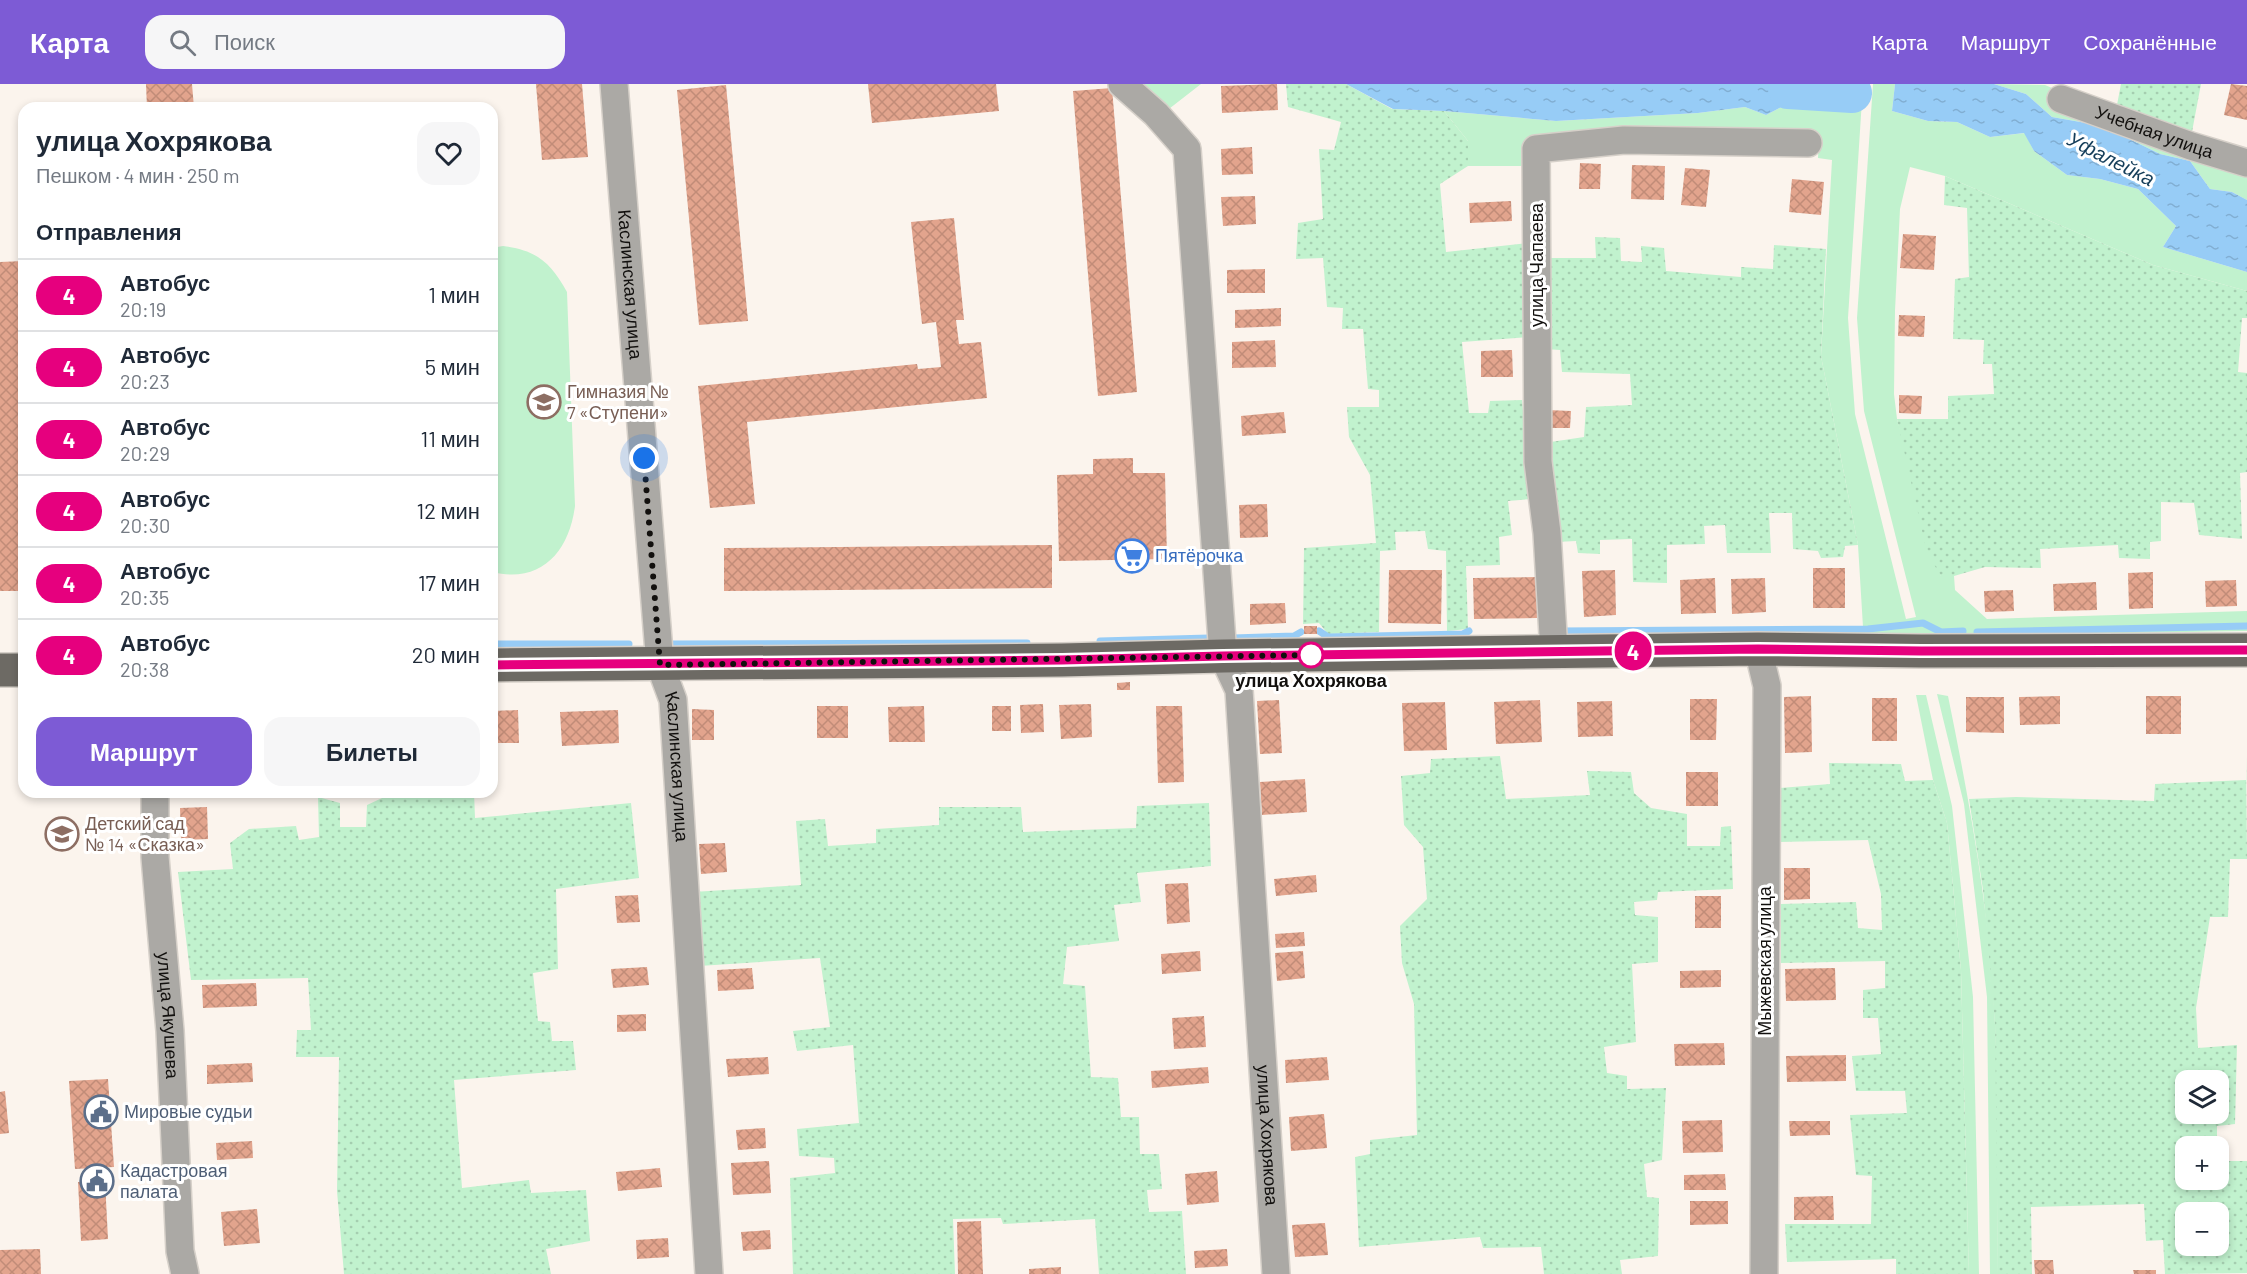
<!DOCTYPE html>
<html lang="ru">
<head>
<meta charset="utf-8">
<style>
	body { margin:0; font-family:Barlow,sans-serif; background:#f6f6f7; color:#1f2937; height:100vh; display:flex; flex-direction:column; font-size:22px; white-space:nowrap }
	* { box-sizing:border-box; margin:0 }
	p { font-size:20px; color:#747a83 }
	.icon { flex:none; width:33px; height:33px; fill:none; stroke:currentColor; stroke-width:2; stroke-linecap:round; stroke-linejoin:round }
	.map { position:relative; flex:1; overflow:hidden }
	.panel { position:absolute; left:18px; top:18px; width:480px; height:696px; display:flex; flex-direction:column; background:#fff; border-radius:18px; box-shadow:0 3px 9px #0003 }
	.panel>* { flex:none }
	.badge { padding:0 12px; border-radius:20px; font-size:21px; line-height:39px }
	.buttons { position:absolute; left:2175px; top:986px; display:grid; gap:12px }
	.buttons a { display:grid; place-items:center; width:54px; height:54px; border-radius:12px; background:#fff; box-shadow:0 3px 9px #0003; font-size:30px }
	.you { position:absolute; width:30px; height:30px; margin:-15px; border:4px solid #fff; border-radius:50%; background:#1a73e8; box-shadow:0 0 0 9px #1a73e833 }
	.map>.badge { position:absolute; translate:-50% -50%; box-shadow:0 0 0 3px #fff }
	h2 { padding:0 18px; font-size:22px; line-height:54px }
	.round { display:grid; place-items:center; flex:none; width:63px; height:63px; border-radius:18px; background:#f6f6f7 }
	.overview { display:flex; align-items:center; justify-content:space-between; height:102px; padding:0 18px }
	h1 { font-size:28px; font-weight:700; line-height:45px }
	.primary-button { display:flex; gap:12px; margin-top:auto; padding:12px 18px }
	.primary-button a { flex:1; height:69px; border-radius:18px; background:#7d5bd5; color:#fff; font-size:24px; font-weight:700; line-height:69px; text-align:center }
	.primary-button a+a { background:#f6f6f7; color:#1f2937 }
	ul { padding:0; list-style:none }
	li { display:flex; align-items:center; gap:18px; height:72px; padding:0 18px; border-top:2px solid #e0e1e3 }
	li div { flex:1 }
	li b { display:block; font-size:22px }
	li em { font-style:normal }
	li .badge { min-width:66px; font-weight:700; text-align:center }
	header { display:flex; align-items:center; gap:36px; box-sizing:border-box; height:84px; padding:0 30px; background:#7d5bd5; color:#fff }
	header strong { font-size:28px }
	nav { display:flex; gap:33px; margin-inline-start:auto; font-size:21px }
	.search { width:420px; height:54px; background:#f6f6f7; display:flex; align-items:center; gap:15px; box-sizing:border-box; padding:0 21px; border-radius:18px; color:#747a83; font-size:22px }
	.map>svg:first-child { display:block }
</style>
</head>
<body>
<header>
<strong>Карта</strong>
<div class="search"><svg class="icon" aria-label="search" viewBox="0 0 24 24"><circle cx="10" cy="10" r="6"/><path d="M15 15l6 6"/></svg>Поиск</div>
<nav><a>Карта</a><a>Маршрут</a><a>Сохранённые</a></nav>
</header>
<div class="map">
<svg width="2247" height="1190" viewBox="0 0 2247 1190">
	<defs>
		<pattern id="park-dots" width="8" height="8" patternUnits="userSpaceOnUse" patternTransform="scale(1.5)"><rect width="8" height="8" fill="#c1f2ce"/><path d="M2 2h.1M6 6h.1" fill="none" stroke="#a5ceb0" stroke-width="1.8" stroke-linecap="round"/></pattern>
		<pattern id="water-ripples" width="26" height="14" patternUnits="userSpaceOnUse" patternTransform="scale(1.5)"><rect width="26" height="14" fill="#97ccf6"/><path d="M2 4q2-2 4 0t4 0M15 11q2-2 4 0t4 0" fill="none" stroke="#81aed2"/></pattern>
		<pattern id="building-cross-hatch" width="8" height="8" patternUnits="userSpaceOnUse" patternTransform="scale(1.5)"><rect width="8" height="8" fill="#e2a48d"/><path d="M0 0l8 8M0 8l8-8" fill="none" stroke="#c18c78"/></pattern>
	</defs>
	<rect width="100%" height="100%" fill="#fbf4ed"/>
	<!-- grass -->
	<path fill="#c1f2ce" d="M1135,0H1201L1165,28Z
		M1845,0H1863L1848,234L1855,330L1906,535L1916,533L1864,327L1857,234L1873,0H1895L1892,27L1928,37L1957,38L1990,53L2025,49L2034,67L2067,91L2100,95L2138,105L2176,142L2163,163L2247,188V207L2153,181L1945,92L1910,83L1900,125L1895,227L1894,310L1897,335L1941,492H1954L1955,506L1987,535L2247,527V547L1929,552L1812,550L1813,544L1863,543L1858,461L1821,272L1832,76L1818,74L1819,51L1626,47L1527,82H1468V57L1444,27L1556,37L1698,29L1745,23L1766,31L1791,18L1842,20Z
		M1994,0L2045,1L2247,87V116L2232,108L2210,105L2190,77L2160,70L2103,42L2052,33L2026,10Z
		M503,162C537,166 551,179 567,208L575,422C569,468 541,500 492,488V164Z
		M1937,610L1948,612C1970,720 1990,829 1995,940C1999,1023 1997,1107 1998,1190H1990L1987,913L1964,720Z
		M1916,611H1926L1952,722L1973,913L1979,1190H1969L1961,886L1947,739L1933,696Z"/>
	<!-- park -->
	<path fill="url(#park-dots)" fill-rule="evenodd" d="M1286,0H1346L1392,25L1444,27L1468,57V82L1440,100L1446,168L1529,159V253L1462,258L1469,329H1488L1490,317L1522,316L1531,415L1508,417L1512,451L1499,453L1500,481L1466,482L1468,545L1447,547L1446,467L1428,465L1425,447L1395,448L1396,466L1380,467L1379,548L1328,550L1319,539L1303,540L1304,464L1376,459L1370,391L1349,353L1347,323H1379V306L1368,305L1363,245H1342L1343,224L1327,223L1323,174L1296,175L1298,139L1323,135L1319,65L1334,66L1341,38L1288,23Z
		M2121,0H2201L2191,53L2116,26Z
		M1945,92L2153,181L2247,207V234H2242L2238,288L2247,289V388L2240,389L2242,455L2199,451L2194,419L2161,418V457L2150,458V475L2119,474L2118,461L2040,465L2041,484L1985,483L1954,492H1941L1927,469L1897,335H1948V312L1994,310L1992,280H1983L1984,256L1953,255L1955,195L1969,193L1967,124L1944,121Z
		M1595,153L1620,154L1621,177L1642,178L1641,162L1664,164L1666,187L1741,193V183L1773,185L1774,161L1826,165L1821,272L1858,461L1845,462L1843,473L1821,474L1818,467L1793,465L1792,429H1769L1771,469H1727L1725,441L1704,442L1705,460L1667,461V499L1633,498L1632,455L1600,456V470L1578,469L1576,457L1556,458L1544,359L1584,353L1586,323L1632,321L1630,290L1562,288L1560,266L1545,265L1547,174H1596Z
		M2246,671L2247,775H2230L2228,833H2210L2196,924L2198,964L2237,961L2235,1040L2217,1042V1062H2186V1095H2218L2219,1077H2247V1189L2165,1190L2163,1156L2146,1157L2144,1120L2031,1123L2032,1190H1998L1995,939L1983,806L1969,715L2016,713L2154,717L2155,700L2246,696ZM2186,996H2218V1029H2186ZM2186,1128H2218V1161H2186Z
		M1500,672L1506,715L1590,711L1587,687L1631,688L1634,709L1651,724L1687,730V762H1720L1721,743L1731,742L1733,805L1658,808L1657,816L1634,818L1635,831L1658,833V878L1632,880L1636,958L1604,963L1607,989L1627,992V1005L1666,1004L1662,1076L1644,1080L1647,1113L1659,1114L1658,1172L1620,1176L1622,1190H1544L1541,1163L1483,1164L1480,1153L1359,1163L1355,1073L1370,1070V1056L1417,1051L1414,920L1402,879L1400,842L1427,815L1423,763L1404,741L1401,692L1430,689L1431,675Z
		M1829,679L1901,680L1905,697L1933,696L1947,739L1961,886L1969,1190H1896V1175L1787,1178L1785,1140H1871L1872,1092L1856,1091L1850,1031L1907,1029L1905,1007H1856L1852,972L1881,970L1878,934H1863V906L1885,904V877L1781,879V820L1856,818L1858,844L1882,846L1881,810L1868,756L1780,758V704L1830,700Z
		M395,708H474L475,734L631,719L639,794L556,805L558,885L533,889L538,937L550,938L552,957H573L576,986L454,996L462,1104L529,1096L531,1109L586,1106L590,1157L546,1165L551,1190H344L337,1107L339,973H296L297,946H311L308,894L191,896L178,788L233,785L230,759L249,745L296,742L299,756L319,753L318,713L340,719V743H366L367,721Z
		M1209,719L1211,782L1137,789L1141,818L1114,821L1119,857L1067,863L1063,900L1085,902L1091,993L1118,994L1121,1033H1139L1140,1070H1159L1162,1105L1147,1106L1149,1128L1182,1127L1186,1190H1099L1095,1135L1003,1140L1001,1134L953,1135L955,1190H793L790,1094L835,1089L834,1074L799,1072L797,1045L859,1039L853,961L797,967L793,947L830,943L820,874L699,882L693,808L801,801L796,737L825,735L828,762L876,759V745L939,741V723H1021L1023,748L1136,744L1137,722Z"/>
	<!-- water -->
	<path fill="url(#water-ripples)" d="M1346,0H1845L1842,20L1791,18L1766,31L1745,23L1698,29L1556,37L1444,27L1393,25Z
		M1895,0H1994L2026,10L2052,33L2103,42L2160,70L2190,77L2210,105L2232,108L2247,116V188L2163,163L2176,142L2138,105L2100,95L2067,91L2034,67L2024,49L1990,53L1957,38L1928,37L1892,27Z"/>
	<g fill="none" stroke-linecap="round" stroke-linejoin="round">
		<!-- stream -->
		<path stroke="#97ccf6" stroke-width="7" d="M1319,547L1328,553L1463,550L1469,547
			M1559,547L1868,545L1923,539L1941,548L1963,547
			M1977,548L2247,542
			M1233,554L1294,552L1301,548
			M1100,557L1209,554
			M492,560H629
			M673,560L1027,559"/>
		<!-- river -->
		<path stroke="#97ccf6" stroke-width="40" d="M1788,5L1852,9"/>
	</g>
	<!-- building -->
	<path fill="url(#building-cross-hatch)" d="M146,0H192L194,24H147Z
		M536,0H582L588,73L542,76Z
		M868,0H996L999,27L872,39Z
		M1277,0L1278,26L1222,29L1221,2Z
		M2231,0L2247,2V36L2224,31Z
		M726,1L748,237L699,241L677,6Z
		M1112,4L1137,308L1098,312L1073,7Z
		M1252,63L1253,90L1222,91L1221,65Z
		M1580,79L1601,80L1600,105H1579Z
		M1632,81L1665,82L1664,116L1631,115Z
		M1685,84L1710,86L1706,123L1681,121Z
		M1792,95L1824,98L1821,131L1789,128Z
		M1255,112L1256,140L1223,142L1221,113Z
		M1511,117L1512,137L1470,139L1469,119Z
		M954,134L964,236H956L959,260L981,258L987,314L747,338L755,420L710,424L698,302L917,280L918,285L941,283L936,238L922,240L911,138Z
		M1903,150L1936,152L1934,186L1900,184Z
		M24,177V507H0V178Z
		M1265,185V209H1227V186Z
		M1281,224V242L1235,244V226Z
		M1899,231L1925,232L1924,253L1898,252Z
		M1275,256L1276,283L1232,284V258Z
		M1512,266L1513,293H1481V267Z
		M1899,311L1922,312L1921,330L1899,329Z
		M1547,326L1571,327L1570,344H1547Z
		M1284,328L1286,349L1242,352L1241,332Z
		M1133,374V389H1165L1167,475L1059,477L1057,391L1093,390V375Z
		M1267,420L1268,453L1240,454L1239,421Z
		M1052,461V504L724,507V464Z
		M1813,484H1845V524H1813Z
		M1389,486H1442L1441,540L1388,539Z
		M1615,486L1616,531L1584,533L1582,487Z
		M2153,488V524L2129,525L2128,489Z
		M1537,493V534L1474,535L1473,494Z
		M1715,494L1716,529L1681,530L1680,496Z
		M1765,494L1766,528L1732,530L1731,495Z
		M2236,496L2237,522L2206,523L2205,497Z
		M2096,498L2097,526L2054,527L2053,500Z
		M2013,506L2014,527L1985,528L1984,507Z
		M1285,519L1286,539L1250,541V520Z
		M1304,542H1317V550H1304Z
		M1130,598V606H1117V599Z
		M1811,612L1812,668L1785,669L1784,613Z
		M2060,612V640L2020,641L2019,613Z
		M2146,612H2181V650H2146Z
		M1966,613H2004V649L1966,648Z
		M1872,614H1897V657H1872Z
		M1690,615H1717L1716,656H1690Z
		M1279,616L1282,669L1260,670L1257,617Z
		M1540,616L1542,658L1496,660L1494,618Z
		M1612,617L1613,652L1578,653L1577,618Z
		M1445,618L1447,666L1404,667L1402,619Z
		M1043,620L1044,648L1021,649L1020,621Z
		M1091,620L1092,653L1061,655L1059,621Z
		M817,622H848V654H817Z
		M924,622L925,658H889L888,623Z
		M992,622H1011V647H992Z
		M1156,622H1182L1184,698L1158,699Z
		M692,625L714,626V656H692Z
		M518,626L519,659H492V627Z
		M618,626L619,659L562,662L560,628Z
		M1686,688H1718V722H1686Z
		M1305,695L1307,728L1262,731L1260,698Z
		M207,723L208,755L181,756L180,724Z
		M725,759L727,788L701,790L699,760Z
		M1784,784H1810V815L1784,816Z
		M1316,791L1317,808L1276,812L1274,795Z
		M1188,799L1190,838L1167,840L1165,800Z
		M638,811L640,838L617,839L615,812Z
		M1695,812H1721V844H1695Z
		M1304,848L1305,862L1276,864L1275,850Z
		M1200,867L1201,887L1162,890L1161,870Z
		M1303,867L1305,894L1277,897L1275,869Z
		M647,883L649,901L613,904L611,885Z
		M752,884L754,905L718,907L717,886Z
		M1835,884L1836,916L1786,917L1785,885Z
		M1721,886V903L1680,904V887Z
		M256,899L257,922L203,924L202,901Z
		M646,930V947L617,948V931Z
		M1204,932L1206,963L1174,965L1172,934Z
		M1724,959L1725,981L1675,982L1674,960Z
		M1846,971V997L1787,998L1786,972Z
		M768,973L769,990L728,993L726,975Z
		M1327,973L1329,996L1286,999L1285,976Z
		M252,979L253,998L207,1000V981Z
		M1208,983L1209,999L1152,1004L1151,987Z
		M108,995L114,1083L75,1085L69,997Z
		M5,1007L9,1049L0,1050V1008Z
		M1324,1030L1327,1064L1291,1067L1289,1033Z
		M1722,1036L1723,1068L1683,1069L1682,1037Z
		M1789,1037H1830V1051L1790,1052Z
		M765,1044L766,1064L738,1066L736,1046Z
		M252,1057L253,1074L217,1076L216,1059Z
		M769,1077L771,1109L733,1111L731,1079Z
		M660,1084L662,1103L618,1107L616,1088Z
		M1217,1087L1219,1118L1187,1121L1185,1090Z
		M1725,1090L1726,1106H1684V1091Z
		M105,1097L108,1155L81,1157L78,1098Z
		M1833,1112L1834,1136H1794V1113Z
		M1690,1117H1728V1140L1690,1141Z
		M257,1125L260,1159L224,1162L221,1128Z
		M981,1137L983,1190H958L957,1138Z
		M1325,1139L1328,1171L1295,1173L1292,1141Z
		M770,1146L771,1165L743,1167L741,1148Z
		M668,1154L669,1173L637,1175L636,1156Z
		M40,1165L41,1190H0V1166Z
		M1227,1165L1228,1182L1195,1184L1194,1167Z
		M2034,1176H2053L2054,1190H2035Z
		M1061,1183V1190H1029V1185Z
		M2133,1186H2156V1190H2134Z"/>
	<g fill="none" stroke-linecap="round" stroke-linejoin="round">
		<!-- minor casing -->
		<g stroke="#d6d0c9" stroke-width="30">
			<g id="minor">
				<path id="s1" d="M614,0L660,581L673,616L709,1190"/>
				<path id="s2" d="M1122,0L1156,30L1187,65L1223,572L1239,606L1276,1190"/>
				<path id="s3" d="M2061,15L2191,62L2247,79"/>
				<path d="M1758,565L1767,602L1764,1190"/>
				<path d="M1554,568L1547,449L1538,378L1536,65L1624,56L1808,59"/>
				<path id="s4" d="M155,708V773L170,947L180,1167L185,1190"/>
			</g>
		</g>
		<!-- major casing -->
		<g stroke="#d6d0c9" stroke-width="36">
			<path id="major" d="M492,581L1062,576L1223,572L1758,565L1921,567L2247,566
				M0,586H24"/>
		</g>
		<!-- minor -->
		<use href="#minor" stroke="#aba9a5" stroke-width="27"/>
		<!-- major -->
		<use href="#major" stroke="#6d6a64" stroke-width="33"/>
	</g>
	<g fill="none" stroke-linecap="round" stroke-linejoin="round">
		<!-- line casing -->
		<g stroke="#fff" stroke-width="14">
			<path id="line" d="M492,581L1062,576L1223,572L1758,565L1921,567L2247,566"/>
		</g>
		<!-- line -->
		<use href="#line" stroke="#e6007e" stroke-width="9"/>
		<!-- walk -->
		<path stroke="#12100e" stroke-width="6" stroke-dasharray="0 10.8" d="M644,374L660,581L1311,571"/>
	</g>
	<!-- icons -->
	<defs>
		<g id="school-ring" transform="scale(1.725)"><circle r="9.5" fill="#fff" stroke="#8d6e63" stroke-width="1.5"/><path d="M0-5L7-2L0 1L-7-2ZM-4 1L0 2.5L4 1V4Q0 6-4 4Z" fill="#8d6e63"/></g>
		<g id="supermarket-ring" transform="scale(1.725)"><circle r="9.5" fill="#fff" stroke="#3f7fe0" stroke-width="1.5"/><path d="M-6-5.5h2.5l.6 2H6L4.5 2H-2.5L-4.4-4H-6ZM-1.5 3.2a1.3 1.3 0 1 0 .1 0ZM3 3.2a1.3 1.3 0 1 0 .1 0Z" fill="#3f7fe0"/></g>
		<g id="civic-ring" transform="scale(1.725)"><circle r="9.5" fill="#fff" stroke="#5c6f8a" stroke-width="1.5"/><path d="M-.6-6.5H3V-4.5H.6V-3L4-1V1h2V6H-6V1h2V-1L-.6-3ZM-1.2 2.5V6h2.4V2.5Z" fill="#5c6f8a"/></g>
	</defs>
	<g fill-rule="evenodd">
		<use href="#school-ring" x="544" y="318"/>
		<use href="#supermarket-ring" x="1132" y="472"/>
		<use href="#school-ring" x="62" y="750"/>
		<use href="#civic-ring" x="101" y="1028"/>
		<use href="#civic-ring" x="97" y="1097"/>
	</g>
	<!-- markers -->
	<circle fill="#fff" stroke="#e6007e" stroke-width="3" cx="1311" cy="571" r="12"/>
	<g text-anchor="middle" stroke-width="6" stroke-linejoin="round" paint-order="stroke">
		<!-- street labels -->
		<g font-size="18" fill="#12100e" stroke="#fff">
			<text dy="6" stroke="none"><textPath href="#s3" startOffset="99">Учебная улица</textPath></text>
			<text transform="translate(1537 181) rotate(-90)" y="6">улица Чапаева</text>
			<text dy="6" stroke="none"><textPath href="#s1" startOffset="201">Каслинская улица</textPath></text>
			<text dy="6" stroke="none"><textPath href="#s1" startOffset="687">Каслинская улица</textPath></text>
			<text transform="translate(1765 877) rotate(-90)" y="6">Мыжевская улица</text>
			<text dy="6" stroke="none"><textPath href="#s4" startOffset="224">улица Якушева</textPath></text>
			<text dy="6" stroke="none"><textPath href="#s2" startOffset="1084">улица Хохрякова</textPath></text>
		</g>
		<!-- education labels -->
		<g font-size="18" fill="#785e54" stroke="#fff" text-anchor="start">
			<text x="567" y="314">Гимназия №<tspan x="567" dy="21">7 «Ступени»</tspan></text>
			<text x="85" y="746">Детский сад<tspan x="85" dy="21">№ 14 «Сказка»</tspan></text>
		</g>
		<!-- shop labels -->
		<g font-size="18" fill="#366cbe" stroke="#fff" text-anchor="start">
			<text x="1155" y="478">Пятёрочка</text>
		</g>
		<!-- stop labels -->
		<g font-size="18" font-weight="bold" fill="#12100e" stroke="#fff">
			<text x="1311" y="603">улица Хохрякова</text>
		</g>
		<!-- service labels -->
		<g font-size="18" fill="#4e5e75" stroke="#fff" text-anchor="start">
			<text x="124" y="1034">Мировые судьи</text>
			<text x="120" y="1093">Кадастровая<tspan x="120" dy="21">палата</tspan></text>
		</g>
		<!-- water labels -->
		<g font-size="20" font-style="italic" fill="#143d59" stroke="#fff">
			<text transform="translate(2111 75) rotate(27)" y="7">Уфалейка</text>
		</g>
	</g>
</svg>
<div class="buttons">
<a><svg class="icon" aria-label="layers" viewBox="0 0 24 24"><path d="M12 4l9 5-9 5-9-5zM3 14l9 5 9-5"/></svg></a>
<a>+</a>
<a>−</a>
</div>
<div class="you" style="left:644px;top:374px"></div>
<b class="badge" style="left:1633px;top:567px;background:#e6007e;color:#fff">4</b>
<section class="panel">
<div class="overview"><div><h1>улица Хохрякова</h1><p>Пешком · 4 мин · 250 m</p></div><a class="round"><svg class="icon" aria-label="heart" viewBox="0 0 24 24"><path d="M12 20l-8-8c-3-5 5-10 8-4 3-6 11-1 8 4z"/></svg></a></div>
<h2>Отправления</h2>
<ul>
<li><span class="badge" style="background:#e6007e;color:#fff">4</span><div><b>Автобус</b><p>20:19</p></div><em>1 мин</em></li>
<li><span class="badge" style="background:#e6007e;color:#fff">4</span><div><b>Автобус</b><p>20:23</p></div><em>5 мин</em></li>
<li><span class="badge" style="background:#e6007e;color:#fff">4</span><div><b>Автобус</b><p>20:29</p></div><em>11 мин</em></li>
<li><span class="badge" style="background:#e6007e;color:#fff">4</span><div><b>Автобус</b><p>20:30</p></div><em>12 мин</em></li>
<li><span class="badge" style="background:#e6007e;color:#fff">4</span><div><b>Автобус</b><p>20:35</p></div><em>17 мин</em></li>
<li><span class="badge" style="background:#e6007e;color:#fff">4</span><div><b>Автобус</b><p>20:38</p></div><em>20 мин</em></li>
</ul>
<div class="primary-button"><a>Маршрут</a><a>Билеты</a></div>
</section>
</div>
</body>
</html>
